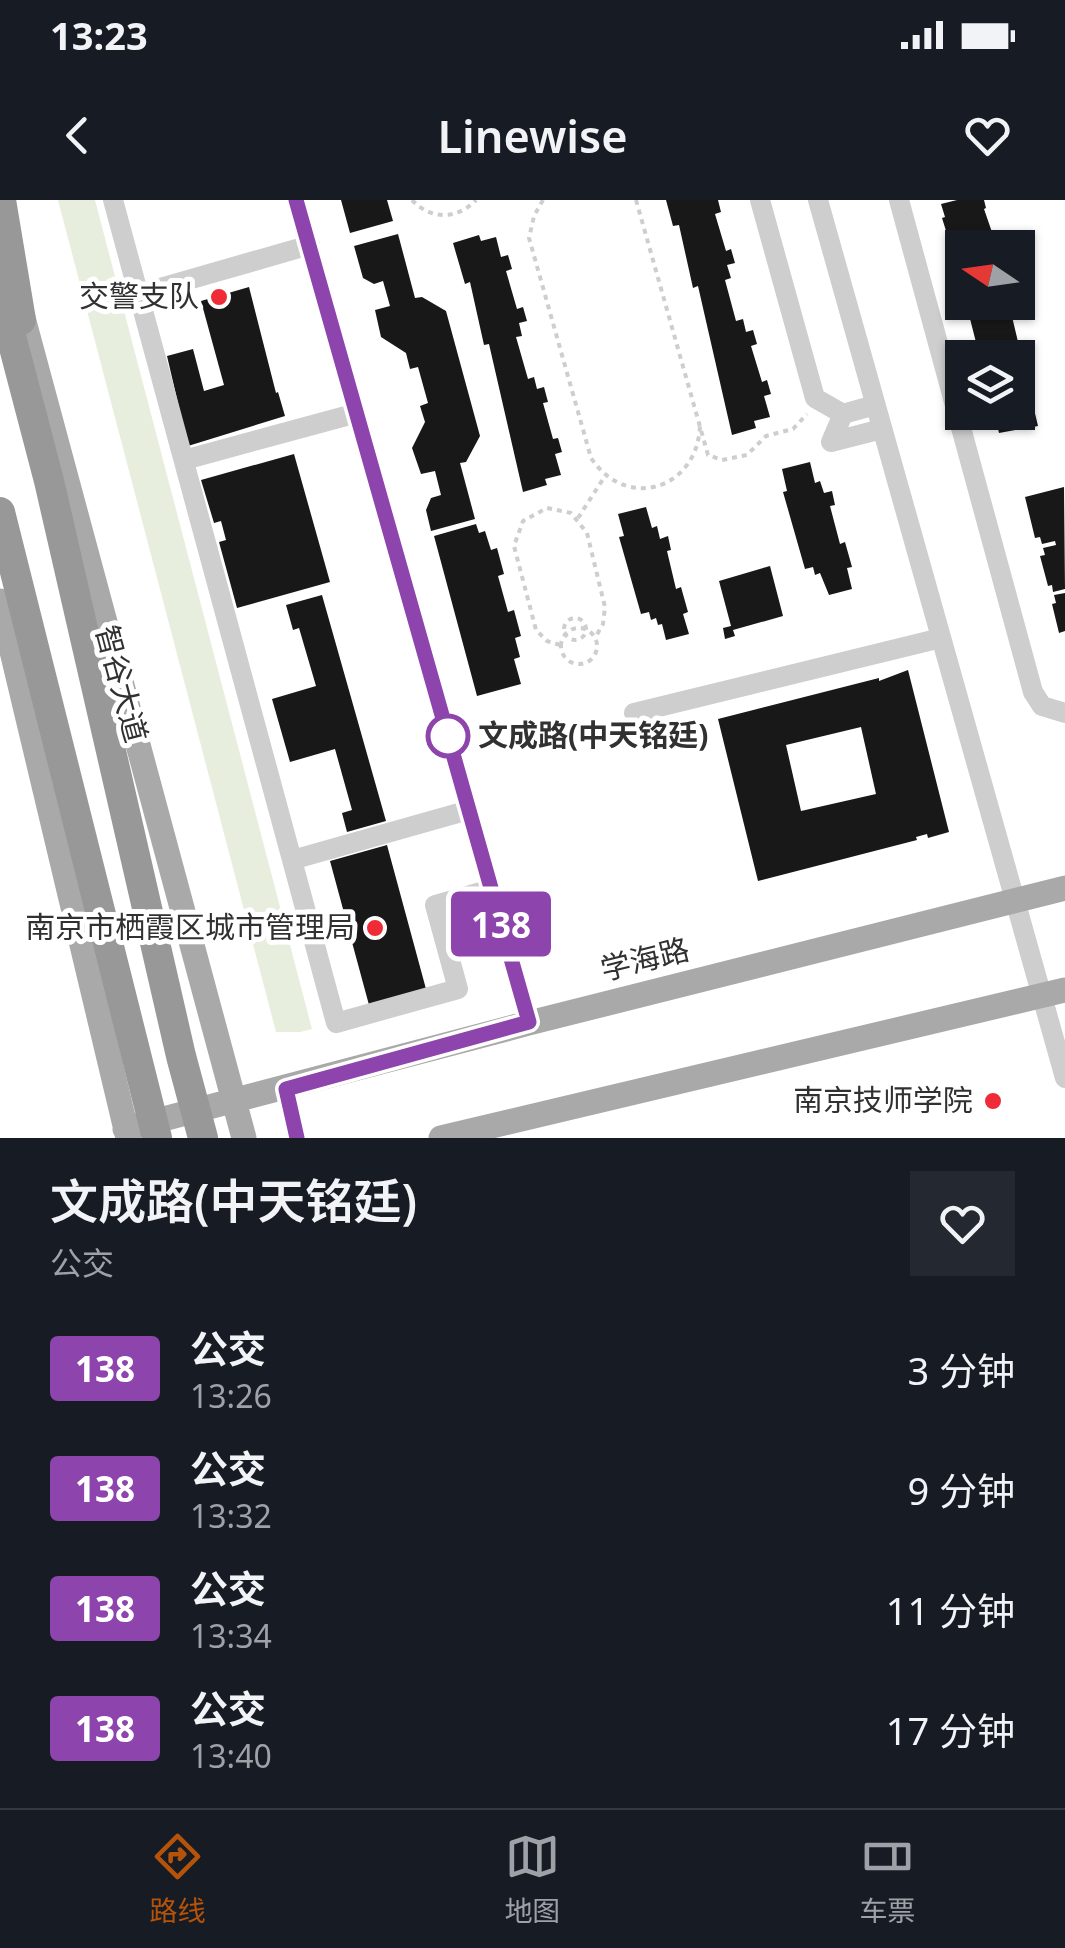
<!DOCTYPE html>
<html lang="zh">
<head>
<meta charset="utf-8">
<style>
	body { margin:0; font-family:"Noto Sans","Noto Sans SC",sans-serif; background:#242831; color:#f1f3f6; height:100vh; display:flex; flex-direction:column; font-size:38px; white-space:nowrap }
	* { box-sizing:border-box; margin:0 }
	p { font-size:32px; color:#9ea1a6 }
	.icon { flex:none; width:55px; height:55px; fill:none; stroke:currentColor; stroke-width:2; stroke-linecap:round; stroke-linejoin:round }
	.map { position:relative; height:938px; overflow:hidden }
	.panel { display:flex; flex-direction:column; background:#171b24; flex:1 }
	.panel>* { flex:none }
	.badge { padding:0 20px; border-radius:8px; font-size:35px; line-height:65px }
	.needle { width:65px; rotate:283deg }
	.fabs { position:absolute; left:945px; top:30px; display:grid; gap:20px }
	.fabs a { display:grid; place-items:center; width:90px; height:90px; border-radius:0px; background:#171b24; box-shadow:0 2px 8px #0004; font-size:50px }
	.map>.badge { position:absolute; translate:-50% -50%; box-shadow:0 0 0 5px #fff }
	.round { display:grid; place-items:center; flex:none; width:105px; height:105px; border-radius:0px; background:#242831 }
	.overview { display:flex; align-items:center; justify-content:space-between; height:170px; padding:0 50px }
	h1 { font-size:48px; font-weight:600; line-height:75px }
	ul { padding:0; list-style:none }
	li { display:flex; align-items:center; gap:30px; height:120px; padding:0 50px }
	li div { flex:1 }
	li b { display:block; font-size:38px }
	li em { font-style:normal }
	li .badge { min-width:110px; font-weight:700; text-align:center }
	.status { display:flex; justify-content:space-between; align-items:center; height:70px; padding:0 50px; background:#171b24; direction:ltr }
	.status svg { height:28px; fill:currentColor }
	header { display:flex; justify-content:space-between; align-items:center; height:130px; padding:0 50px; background:#171b24; font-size:45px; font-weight:600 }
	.tabs { display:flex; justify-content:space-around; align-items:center; height:140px; border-top:2px solid #363941; background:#171b24; font-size:28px; color:#9ea1a6 }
	.tabs a { display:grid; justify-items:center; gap:5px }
	.tabs .current { color:#b45309 }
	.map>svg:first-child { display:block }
</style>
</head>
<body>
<div class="status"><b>13:23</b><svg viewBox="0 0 49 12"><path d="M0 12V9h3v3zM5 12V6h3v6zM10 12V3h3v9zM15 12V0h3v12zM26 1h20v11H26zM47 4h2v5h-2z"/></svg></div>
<header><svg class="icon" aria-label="back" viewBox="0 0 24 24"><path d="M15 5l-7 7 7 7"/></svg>Linewise<svg class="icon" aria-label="heart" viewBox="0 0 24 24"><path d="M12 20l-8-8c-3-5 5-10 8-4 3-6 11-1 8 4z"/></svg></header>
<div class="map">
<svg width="1065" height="938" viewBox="0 0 1065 938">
	<rect width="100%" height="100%" fill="#fff"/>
	<!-- green -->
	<path fill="#e7eede" d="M58,0H95L312,829L300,832H276Z"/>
	<!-- building -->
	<path fill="#181818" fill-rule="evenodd" d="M341,0H387L393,21L350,33Z
		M666,0H718L721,12L715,14L726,51L731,49L735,63L727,65L731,78L725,80L736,121L743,119L746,132L753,130L757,144L751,146L762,182L767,180L771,194L764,196L770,217L754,221L756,228L732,235L698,86L693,88L679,25L673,26Z
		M957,0H984L986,8L984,9L994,38L979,43L980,48H962L961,84L954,67L957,66L942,18L945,17L941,4Z
		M398,34L415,98L422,97L446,111L480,236L466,262L460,263L475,319L431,331L426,310L431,298L441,295L435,271L421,274L412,248L425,222L420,206L428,203L418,167L410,169L406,153L381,137L375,110L390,106L383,81L374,84L363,78L354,46Z
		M479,35L481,41L496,37L501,57L508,55L512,69L506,71L517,109L523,107L527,121L519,123L522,136L516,137L528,179L534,177L537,189L544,187L548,202L543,203L553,239L558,238L562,252L555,254L561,275L545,279L547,285L523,292L489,144L484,145L470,82L465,84L453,43Z
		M249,87L276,193L278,192L285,216L188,246L167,156L193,149L204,191L224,185L201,101Z
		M984,102L1009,104L1038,226L999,233L994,212H1018V158H980L967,107Z
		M294,254L330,382L237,408L219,342L226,340L221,321L214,323L201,280Z
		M810,262L815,283L820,281L824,293L832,291L835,305L830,306L840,344L845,342L852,367L847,368L852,389L829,395L820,373L815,375L813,367L805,369L783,292L787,291L782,269Z
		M1064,287L1065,389L1053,392L1052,385L1048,386L1040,356L1045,355L1043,348L1056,345L1055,341L1042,344L1040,337L1035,338L1025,297Z
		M646,307L652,328L657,326L660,339L668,336L671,350L667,351L676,389L681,387L688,412L683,414L689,434L666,440L662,424L658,425L656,418L651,420L649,412L641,414L619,337L624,336L618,314Z
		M476,324L479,333L485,331L491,350L497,348L504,374L498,376L508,412L514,410L521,436L515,438L520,457L514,459L521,484L477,496L434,336Z
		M770,366L783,416L733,430L735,436L725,439L723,428L731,426L719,381Z
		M1065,393V431L1059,433L1052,404L1056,403L1054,395Z
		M322,395L386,621L347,632L342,613L352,610L335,549L290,562L272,499L316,486L299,428L293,430L286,405Z
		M908,470L949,632L928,638L927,634L916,637L917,640L758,681L718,519L879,478V481ZM861,527L876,594L801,611L786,545Z
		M387,645L426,789L369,805L330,661Z"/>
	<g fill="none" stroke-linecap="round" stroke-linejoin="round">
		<!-- path -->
		<path stroke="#cecece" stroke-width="4" stroke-dasharray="5 5" stroke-linecap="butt" d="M412,0C431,20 457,20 476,0
			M543,0L534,16L529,38L591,258C627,312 698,289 700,225
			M636,0L708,255L722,260L747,255L766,236L793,229L807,214
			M578,318L605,276
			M564 429a11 11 0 1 1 22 0a11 11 0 1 1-22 0Z
			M561 446a18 18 0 1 1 36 0a18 18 0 1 1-36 0Z
			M560,445L547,441L536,430L514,346L523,321L547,308L571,313L587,333L605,407L603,424L595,438"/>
		<!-- minor -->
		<path stroke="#cecece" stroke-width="20" d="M113,0L292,660
			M296,0L529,823
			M760,0L815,198L843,214L875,205
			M818,0L1065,878
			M899,0L1033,492L1042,506L1065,513
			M139,94L310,45
			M843,214L831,242L882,229
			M184,260L357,213
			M634,513L941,438
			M469,610L292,660L336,823L458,789L435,705L491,689
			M286,889L297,938"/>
		<!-- major -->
		<path stroke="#a9a9a9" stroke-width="25" d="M19,103L244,938
			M0,401L128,938
			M125,929L529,823L1065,688
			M441,938L1065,790"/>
		<!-- highway-bridge -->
		<path stroke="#989898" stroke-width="30" d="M1,0L21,120
			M0,94L49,281L181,856L203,938
			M0,312L157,938"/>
	</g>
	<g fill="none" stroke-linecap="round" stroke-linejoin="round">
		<!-- line casing -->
		<g stroke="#fff" stroke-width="22">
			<path id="line" d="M296,0L529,822L286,889L297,938"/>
		</g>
		<!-- line -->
		<use href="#line" stroke="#8e44ad" stroke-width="15"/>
	</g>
	<!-- markers -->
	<g fill="#ef2b37" stroke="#fff" stroke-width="4">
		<circle cx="219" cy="97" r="10"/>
		<circle cx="375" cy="728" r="10"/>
		<circle cx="993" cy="901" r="10"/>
	</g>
	<circle fill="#fff" stroke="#8e44ad" stroke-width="5" cx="448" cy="536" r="20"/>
	<g text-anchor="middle" stroke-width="10" stroke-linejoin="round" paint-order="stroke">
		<!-- poi labels -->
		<g font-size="30" fill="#313131" stroke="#fff" text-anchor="end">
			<text x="199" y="107">交警支队</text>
			<text x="355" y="738">南京市栖霞区城市管理局</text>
			<text x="973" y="911">南京技师学院</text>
		</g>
		<!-- street labels -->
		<g font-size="30" fill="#313131" stroke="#fff">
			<text transform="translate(121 484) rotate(75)" y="10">智谷大道</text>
			<text transform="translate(645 760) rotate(-14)" y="10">学海路</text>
		</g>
		<!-- stop labels -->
		<g font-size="30" font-weight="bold" fill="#313131" stroke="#fff" text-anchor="start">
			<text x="478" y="546">文成路(中天铭廷)</text>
		</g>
	</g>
</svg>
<div class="fabs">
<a><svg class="needle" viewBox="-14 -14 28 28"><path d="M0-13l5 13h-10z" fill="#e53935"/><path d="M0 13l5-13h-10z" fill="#9ea1a6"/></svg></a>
<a><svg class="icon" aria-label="layers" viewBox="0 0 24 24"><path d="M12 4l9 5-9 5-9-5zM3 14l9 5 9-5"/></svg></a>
</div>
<b class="badge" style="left:501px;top:724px;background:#8e44ad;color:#fff">138</b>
</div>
<section class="panel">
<div class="overview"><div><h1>文成路(中天铭廷)</h1><p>公交</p></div><a class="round"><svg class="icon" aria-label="heart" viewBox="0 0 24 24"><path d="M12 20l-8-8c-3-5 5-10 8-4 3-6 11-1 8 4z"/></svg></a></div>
<ul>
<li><span class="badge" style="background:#8e44ad;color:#fff">138</span><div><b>公交</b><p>13:26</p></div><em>3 分钟</em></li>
<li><span class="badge" style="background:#8e44ad;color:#fff">138</span><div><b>公交</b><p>13:32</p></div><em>9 分钟</em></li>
<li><span class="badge" style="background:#8e44ad;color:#fff">138</span><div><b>公交</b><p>13:34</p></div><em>11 分钟</em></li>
<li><span class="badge" style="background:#8e44ad;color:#fff">138</span><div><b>公交</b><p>13:40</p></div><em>17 分钟</em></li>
</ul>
</section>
<nav class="tabs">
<a class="current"><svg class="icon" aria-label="directions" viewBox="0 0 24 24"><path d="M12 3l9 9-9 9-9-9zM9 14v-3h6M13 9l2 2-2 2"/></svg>路线</a>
<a><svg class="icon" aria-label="map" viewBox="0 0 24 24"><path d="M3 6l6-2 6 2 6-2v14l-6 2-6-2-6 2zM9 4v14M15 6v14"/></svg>地图</a>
<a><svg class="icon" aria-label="tickets" viewBox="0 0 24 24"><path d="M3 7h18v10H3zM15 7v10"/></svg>车票</a>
</nav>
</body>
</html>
